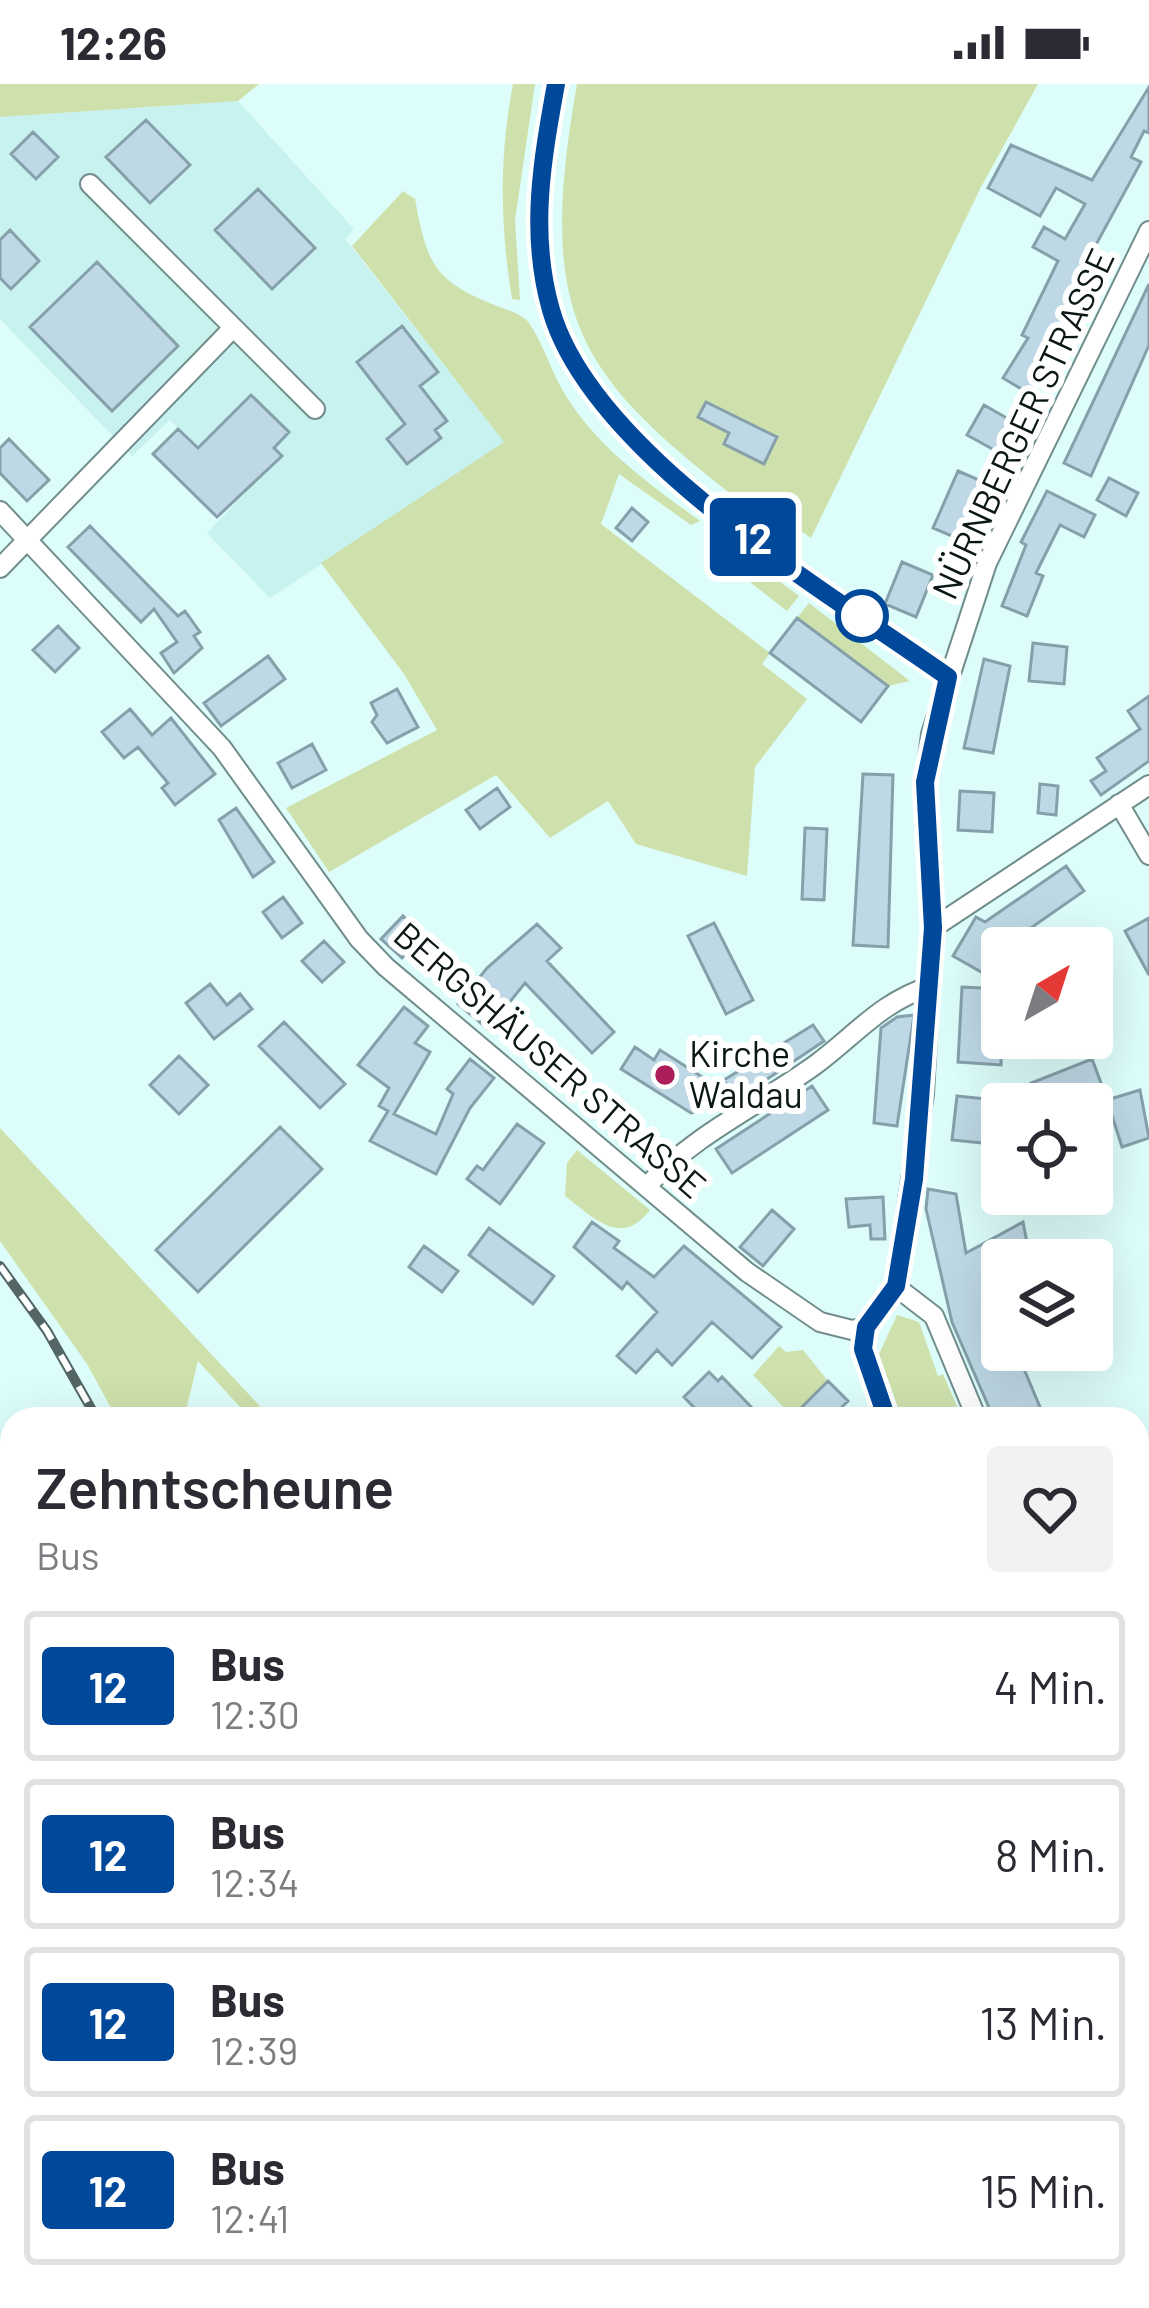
<!DOCTYPE html>
<html lang="de">
<head>
<meta charset="utf-8">
<style>
	body { margin:0; font-family:Barlow,sans-serif; background:#f2f2f3; color:#2b2b33; height:100vh; display:flex; flex-direction:column; font-size:45px; white-space:nowrap }
	* { box-sizing:border-box; margin:0 }
	p { font-size:39px; color:#7c7c81 }
	.icon { flex:none; width:66px; height:66px; fill:none; stroke:currentColor; stroke-width:2; stroke-linecap:round; stroke-linejoin:round }
	.map { position:relative; flex:1; overflow:hidden }
	.panel { position:absolute; left:0px; top:1323px; width:1149px; height:903px; display:flex; flex-direction:column; background:#fff; border-radius:36px 36px 0 0; box-shadow:0 12px 48px #0002 }
	.panel>* { flex:none }
	.badge { padding:0 24px; border-radius:9px; font-size:42px; line-height:78px }
	.needle { width:78px; rotate:39deg }
	.tools { position:absolute; left:981px; top:843px; display:grid; gap:24px }
	.tools a { display:grid; place-items:center; width:132px; height:132px; border-radius:12px; background:#fff; box-shadow:0 12px 48px #0002; font-size:60px }
	.map>.badge { position:absolute; translate:-50% -50%; box-shadow:0 0 0 6px #fff }
	.round { display:grid; place-items:center; flex:none; width:126px; height:126px; border-radius:12px; background:#f2f2f3 }
	.headline { display:flex; align-items:center; justify-content:space-between; height:204px; padding:0 36px }
	h1 { font-size:57px; font-weight:600; line-height:90px }
	ul { padding:0; list-style:none }
	li { display:flex; align-items:center; gap:36px; height:150px; margin:0 24px 18px; padding:0 12px; border:6px solid #e1e1e2; border-radius:12px }
	li div { flex:1 }
	li b { display:block; font-size:45px }
	li em { font-style:normal }
	li .badge { min-width:132px; font-weight:700; text-align:center }
	.status { display:flex; justify-content:space-between; align-items:center; height:84px; padding:0 60px; background:#fff; direction:ltr }
	.status svg { height:33px; fill:currentColor }
	.map>svg:first-child { display:block }
</style>
</head>
<body>
<div class="status"><b>12:26</b><svg viewBox="0 0 49 12"><path d="M0 12V9h3v3zM5 12V6h3v6zM10 12V3h3v9zM15 12V0h3v12zM26 1h20v11H26zM47 4h2v5h-2z"/></svg></div>
<div class="map">
<svg width="1149" height="2224" viewBox="0 0 1149 2224">
	<rect width="100%" height="100%" fill="#ddfdfa"/>
	<!-- built -->
	<path fill="#c8f2ef" d="M238,17L354,145L345,155L505,358L270,514L207,449L245,409L170,336L132,372L0,235V33Z"/>
	<!-- green -->
	<path fill="#cee1ac" d="M0,0H259L238,17L0,33Z
		M513,0H535L515,136L520,216L512,215C500,141 499,73 513,0Z
		M577,0H1038L981,103L811,454L773,427L775,444C583,297 533,250 577,0Z
		M403,107L415,115C427,179 433,197 497,222C507,226 522,230 529,239C544,261 552,290 566,312C599,365 651,401 700,437L691,441L619,390L601,440L770,569L762,580L807,615L755,683L747,792L636,760L608,717L550,754L496,691L329,788L286,724L437,646L404,590L321,479L504,358L352,162Z
		M721,453L799,512L787,527L715,471Z
		M809,519L910,597L888,602L797,534Z
		M0,1044L272,1335H251L198,1277L184,1335H117L87,1280L0,1157Z
		M577,1066L650,1126C621,1164 594,1134 565,1112L567,1079Z
		M897,1231L919,1238L938,1292L943,1290L959,1327L935,1335H902L879,1270Z
		M779,1262L786,1268L803,1266L828,1297L793,1333L753,1291Z
		M0,2021L12,2044V2174L0,2151Z
		M581,2214H992L1000,2224H575Z"/>
	<!-- building -->
	<path fill="#bed9e5" stroke="#86a0ab" stroke-width="3" d="M1149,3V49L1144,47L1131,73L1141,78L1086,179L1093,183L1037,285L1043,289L1030,310L1003,294L1028,254L1022,251L1058,177L1033,163L1044,143L1065,155L1085,120L1056,104L1040,132L988,104L1011,61L1092,96Z
		M146,36L190,81L150,119L106,73Z
		M33,48L58,73L36,95L11,70Z
		M258,105L315,164L272,205L215,146Z
		M10,146L39,177L11,205L0,194V156Z
		M97,178L178,262L112,327L30,243Z
		M1149,200V261L1091,392L1064,379Z
		M402,242L438,288L420,302L447,337L435,346L441,354L407,380L387,355L405,340L357,278Z
		M251,311L289,348L274,364L282,372L217,433L153,370L178,345L198,364Z
		M706,318L777,353L764,380L724,360L729,349L698,333Z
		M984,321L1012,337L996,367L967,351Z
		M9,355L49,396L27,417L0,389V364Z
		M958,387L986,399L961,456L933,444Z
		M1109,394L1138,409L1126,432L1097,416Z
		M1047,407L1095,431L1084,453L1060,441L1036,489L1043,492L1027,532L1002,522L1026,461L1021,458Z
		M632,424L648,438L632,457L616,444Z
		M90,442L178,532L185,527L200,548L194,552L202,564L174,589L161,569L177,558L154,525L141,538L68,463Z
		M902,478L933,491L916,533L885,520Z
		M797,534L888,602L861,638L770,569Z
		M58,542L79,564L55,588L33,566Z
		M1033,559L1067,563L1064,600L1029,597Z
		M268,572L285,595L221,642L204,619Z
		M984,575L1010,582L993,669L964,664Z
		M397,605L418,643L387,659L372,638L377,631L371,619Z
		M1149,612V677L1101,711L1091,697L1106,687L1097,674L1140,645L1128,627Z
		M130,625L152,651L171,634L215,690L175,721L162,704L168,699L138,663L124,674L102,648Z
		M312,660L326,686L292,704L278,679Z
		M863,690L893,691L888,863L853,861Z
		M1040,700L1058,702L1056,731L1038,729Z
		M497,704L510,723L480,745L466,726Z
		M960,707L994,709L992,748L958,746Z
		M236,724L274,778L253,793L219,736Z
		M805,744L827,745L824,816L802,815Z
		M1066,782L1084,807L1002,864L990,893L953,872L976,833L985,838Z
		M283,813L302,839L282,854L263,828Z
		M403,832L423,852L402,874L381,855Z
		M1149,834V891L1125,847Z
		M714,839L753,916L726,930L688,852Z
		M537,840L561,864L547,877L614,948L592,969L525,899L488,945L458,920L487,884Z
		M324,857L344,878L322,898L302,877Z
		M210,900L227,921L240,910L252,925L214,955L186,919Z
		M962,903L1002,905L1001,981L958,978Z
		M404,923L428,942L415,959L430,968L394,1030L436,1050L453,1010L447,1005L470,975L494,994L470,1024L436,1090L370,1057L388,1027L379,1022L389,1004L358,981Z
		M914,931L897,1042L874,1039L881,944L897,933Z
		M284,938L345,1000L320,1024L259,962Z
		M813,941L824,957L736,1016L724,996Z
		M635,963L654,976L660,966L718,1003L704,1026L691,1029L621,985Z
		M179,972L208,1001L179,1030L150,1001Z
		M1092,975L1104,1007L1073,1020H1040L1031,999Z
		M812,1002L828,1026L732,1089L716,1065Z
		M1140,1006L1149,1054L1122,1063L1107,1016Z
		M957,1012L987,1015L983,1059L952,1056Z
		M517,1040L544,1059L500,1120L467,1095L477,1082L483,1086Z
		M280,1043L322,1085L198,1208L156,1166Z
		M928,1105L956,1110L966,1169L1023,1138L1029,1169L1002,1176V1214L988,1220L1002,1248V1266H1016L1045,1335H994L952,1238L926,1125Z
		M883,1113L885,1155H871L870,1141L849,1143L846,1115Z
		M772,1126L794,1145L763,1182L740,1163Z
		M592,1138L619,1157L614,1164L654,1193L684,1162L781,1243L752,1274L712,1238L672,1281L657,1266L636,1289L617,1272L657,1228L627,1198L622,1205L574,1163Z
		M489,1144L554,1192L533,1220L469,1171Z
		M424,1162L458,1187L442,1208L409,1183Z
		M709,1288L718,1297L722,1293L763,1335H705L684,1313Z
		M828,1297L848,1317L830,1335H790Z"/>
	<g fill="none" stroke-linecap="round" stroke-linejoin="round">
		<!-- street casing -->
		<g stroke="#718e8c" stroke-width="22">
			<path id="street" d="M556,0C542,77 529,149 551,226C591,369 828,509 948,594
				M90,100L315,325
				M0,427L222,664L359,855L386,883L747,1188L820,1238L852,1246L866,1243
				M0,484L232,245
				M1119,720L1149,771
				M933,844L1149,701
				M647,1102C695,1050 758,1022 815,981C856,951 880,918 931,902
				M895,1202L934,1232L977,1335
				M887,1335L863,1265L866,1243L895,1202L924,1010L933,844L925,698L931,650L987,479L1149,147
				M1137,1663L1149,1656
				M1137,1691L1149,1684
				M1137,2181L1149,2205
				M292,2224L301,2214"/>
		</g>
		<!-- highway casing -->
		<g stroke="#e2e3e3" stroke-width="40">
			<path id="highway" d="M0,2214L5,2224"/>
		</g>
		<!-- street -->
		<use href="#street" stroke="#fff" stroke-width="18"/>
		<!-- highway -->
		<use href="#highway" stroke="#77c096" stroke-width="36"/>
		<!-- rail casing -->
		<g stroke="#536665" stroke-width="10">
			<path id="rail" d="M0,1182L47,1247L97,1335
				M0,1927L12,1915"/>
		</g>
		<!-- rail -->
		<use href="#rail" stroke="#fff" stroke-width="6" stroke-dasharray="18" stroke-linecap="butt"/>
	</g>
	<g fill="none" stroke-linecap="round" stroke-linejoin="round">
		<!-- line casing -->
		<g stroke="#fff" stroke-width="27">
			<path id="line" d="M556,0C542,77 529,149 551,226C592,370 828,508 948,593L925,698L933,844L914,1095L896,1202L866,1243L863,1265L887,1335"/>
		</g>
		<!-- line -->
		<use href="#line" stroke="#00489a" stroke-width="18"/>
	</g>
	<!-- markers -->
	<circle fill="#fff" stroke="#00489a" stroke-width="6" cx="862" cy="532" r="24"/>
	<circle fill="#ac1e59" stroke="#fff" stroke-width="4.5" cx="665" cy="991" r="12"/>
	<g text-anchor="middle" stroke-width="12" stroke-linejoin="round" paint-order="stroke">
		<!-- street labels -->
		<g font-size="36" fill="#0b1616" stroke="#fff">
			<text transform="translate(1023 340) rotate(-65)" y="13">NÜRNBERGER STRASSE</text>
			<text transform="translate(550 976) rotate(41)" y="13">BERGSHÄUSER STRASSE</text>
		</g>
		<!-- poi labels -->
		<g font-size="36" fill="#0b1616" stroke="#fff" text-anchor="start">
			<text x="689" y="983">Kirche<tspan x="689" dy="41">Waldau</tspan></text>
		</g>
	</g>
</svg>
<div class="tools">
<a><svg class="needle" viewBox="-14 -14 28 28"><path d="M0-13l5 13h-10z" fill="#e53935"/><path d="M0 13l5-13h-10z" fill="#7c7c81"/></svg></a>
<a><svg class="icon" aria-label="locate" viewBox="0 0 24 24"><circle cx="12" cy="12" r="6"/><path d="M12 2v4M12 18v4M2 12h4M18 12h4"/></svg></a>
<a><svg class="icon" aria-label="layers" viewBox="0 0 24 24"><path d="M12 4l9 5-9 5-9-5zM3 14l9 5 9-5"/></svg></a>
</div>
<b class="badge" style="left:753px;top:453px;background:#00489a;color:#fff">12</b>
<section class="panel">
<div class="headline"><div><h1>Zehntscheune</h1><p>Bus</p></div><a class="round"><svg class="icon" aria-label="heart" viewBox="0 0 24 24"><path d="M12 20l-8-8c-3-5 5-10 8-4 3-6 11-1 8 4z"/></svg></a></div>
<ul>
<li><span class="badge" style="background:#00489a;color:#fff">12</span><div><b>Bus</b><p>12:30</p></div><em>4 Min.</em></li>
<li><span class="badge" style="background:#00489a;color:#fff">12</span><div><b>Bus</b><p>12:34</p></div><em>8 Min.</em></li>
<li><span class="badge" style="background:#00489a;color:#fff">12</span><div><b>Bus</b><p>12:39</p></div><em>13 Min.</em></li>
<li><span class="badge" style="background:#00489a;color:#fff">12</span><div><b>Bus</b><p>12:41</p></div><em>15 Min.</em></li>
</ul>
</section>
</div>
</body>
</html>
